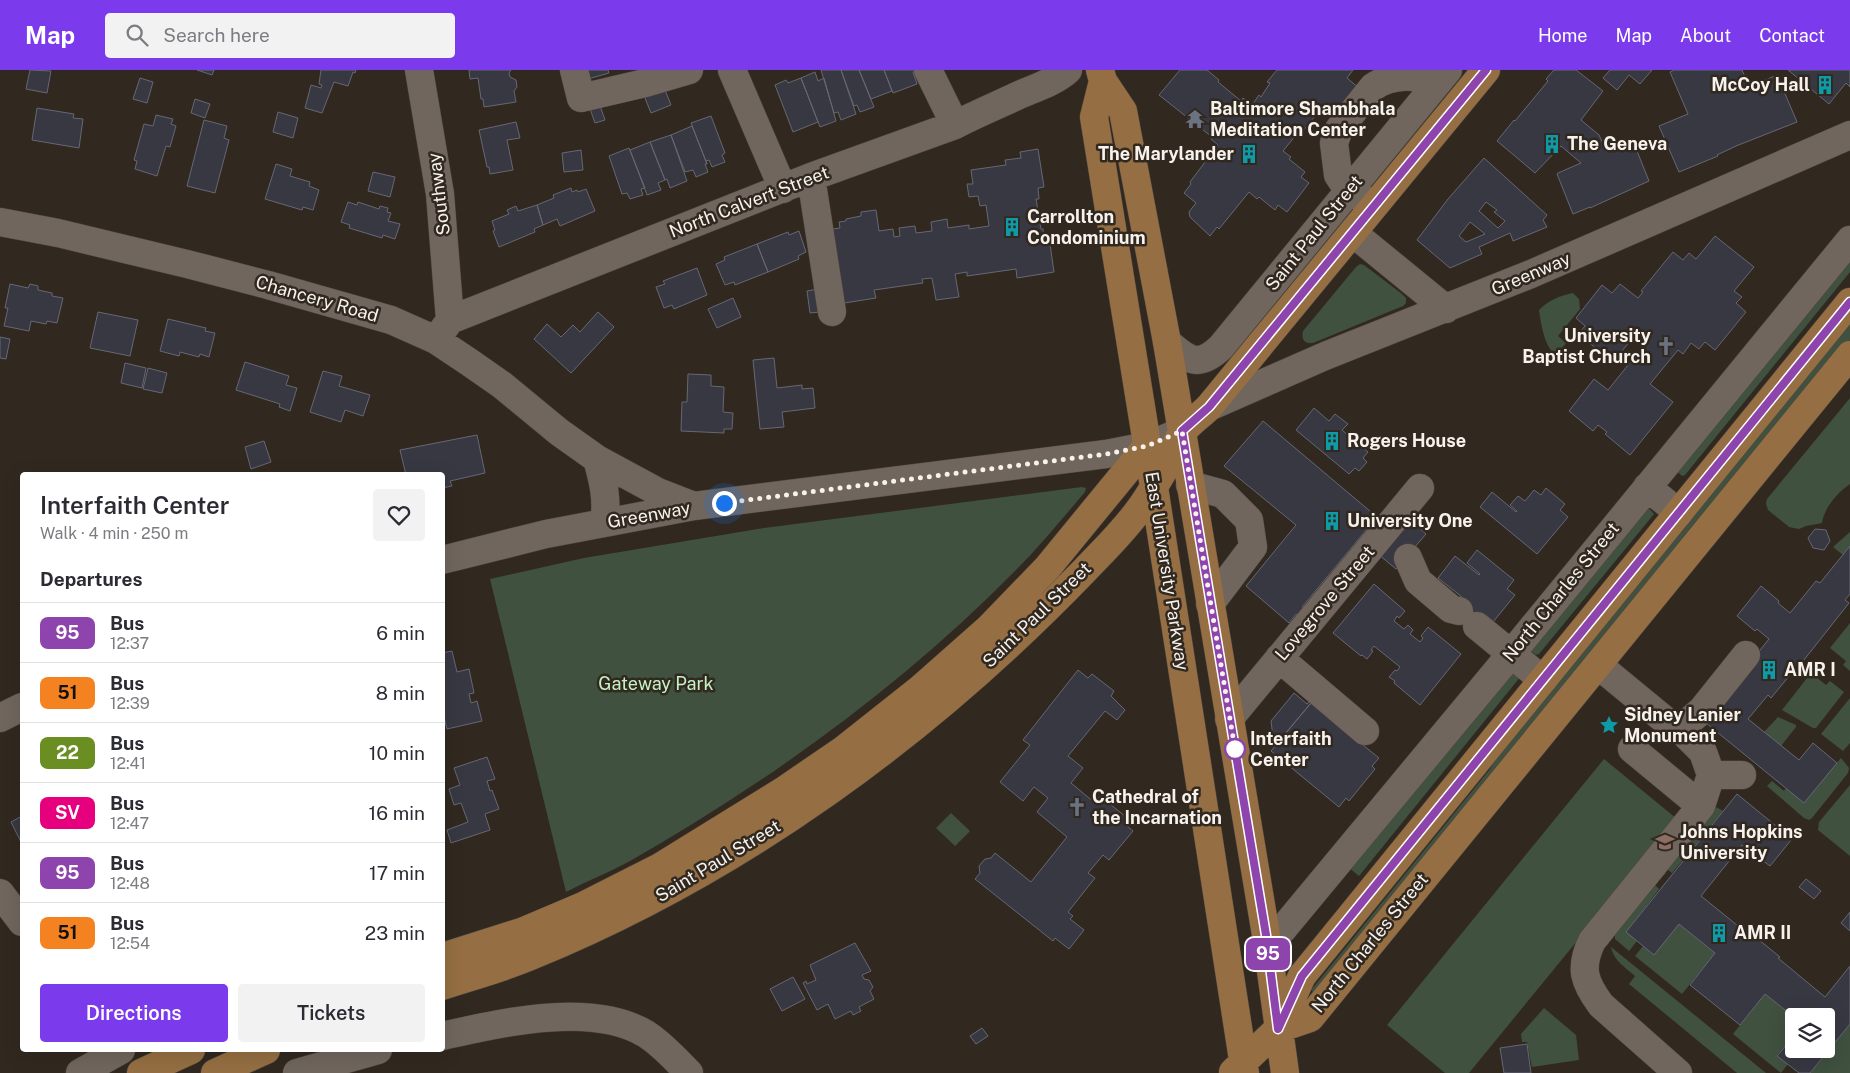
<!DOCTYPE html>
<html lang="en">
<head>
<meta charset="utf-8">
<style>
	body { margin:0; font-family:"Public Sans",sans-serif; background:#f2f2f3; color:#2b2b33; height:100vh; display:flex; flex-direction:column; font-size:19px; white-space:nowrap }
	* { box-sizing:border-box; margin:0 }
	p { font-size:16px; color:#7c7c81 }
	.icon { flex:none; width:28px; height:28px; fill:none; stroke:currentColor; stroke-width:2; stroke-linecap:round; stroke-linejoin:round }
	.map { position:relative; flex:1; overflow:hidden }
	.details { position:absolute; left:20px; top:402px; width:425px; height:580px; display:flex; flex-direction:column; background:#fff; border-radius:5px; box-shadow:0 5px 20px #0002 }
	.details>* { flex:none }
	.badge { padding:0 10px; border-radius:8px; font-size:18px; line-height:32px }
	.tools { position:absolute; left:1785px; top:938px; display:grid; gap:10px }
	.tools a { display:grid; place-items:center; width:50px; height:50px; border-radius:5px; background:#fff; box-shadow:0 5px 20px #0002; font-size:25px }
	.you { position:absolute; width:25px; height:25px; margin:-12px; border:4px solid #fff; border-radius:50%; background:#1a73e8; box-shadow:0 0 0 8px #1a73e833 }
	.map>.badge { position:absolute; translate:-50% -50%; box-shadow:0 0 0 2px #fff }
	h2 { padding:0 20px; font-size:19px; line-height:45px }
	.round { display:grid; place-items:center; flex:none; width:52px; height:52px; border-radius:5px; background:#f2f2f3 }
	.head { display:flex; align-items:center; justify-content:space-between; height:85px; padding:0 20px }
	h1 { font-size:24px; font-weight:600; line-height:38px }
	.action { display:flex; gap:10px; margin-top:auto; padding:10px 20px }
	.action a { flex:1; height:58px; border-radius:5px; background:#7c3aed; color:#fff; font-size:20px; font-weight:600; line-height:58px; text-align:center }
	.action a+a { background:#f2f2f3; color:#2b2b33 }
	ul { padding:0; list-style:none }
	li { display:flex; align-items:center; gap:15px; height:60px; padding:0 20px; border-top:1px solid #e1e1e2 }
	li div { flex:1 }
	li b { display:block; font-size:19px }
	li em { font-style:normal }
	li .badge { min-width:55px; font-weight:700; text-align:center }
	header { display:flex; align-items:center; gap:30px; box-sizing:border-box; height:70px; padding:0 25px; background:#7c3aed; color:#fff }
	header strong { font-size:24px }
	nav { display:flex; gap:28px; margin-inline-start:auto; font-size:18px }
	.search { width:350px; height:45px; background:#f2f2f3; display:flex; align-items:center; gap:12px; box-sizing:border-box; padding:0 18px; border-radius:5px; color:#7c7c81; font-size:19px }
	.map>svg:first-child { display:block }
</style>
</head>
<body>
<header>
<strong>Map</strong>
<div class="search"><svg class="icon" aria-label="search" viewBox="0 0 24 24"><circle cx="10" cy="10" r="6"/><path d="M15 15l6 6"/></svg>Search here</div>
<nav><a>Home</a><a>Map</a><a>About</a><a>Contact</a></nav>
</header>
<div class="map">
<svg width="1850" height="1003" viewBox="0 0 1850 1003">
	<rect width="100%" height="100%" fill="#312920"/>
	<!-- green -->
	<path fill="#405140" d="M1850,179V202L1685,405L1682,406L1674,399Z
		M1360,194L1364,195L1402,224L1406,228V233L1403,236L1313,273C1305,274 1301,270 1303,261L1356,197Z
		M1573,223L1579,229L1580,239L1558,266L1566,273L1560,281L1554,284C1544,274 1541,254 1539,240C1549,230 1559,226 1573,223Z
		M1850,241V275L1314,934L1312,919L1490,699L1510,664Z
		M1850,328V414C1837,423 1824,438 1822,453L1806,456L1799,459L1789,457L1768,440L1766,434L1767,429Z
		M1082,417L1086,418L1085,422C1062,449 1040,476 1015,501C903,615 769,712 630,791C610,802 587,811 566,822L490,509L584,488L764,458Z
		M1645,434L1654,444L1539,584L1536,585L1528,579Z
		M1850,462V476L1843,485L1833,477Z
		M1850,553V601L1843,595L1846,591L1830,578Z
		M1510,597L1521,606L1359,806L1348,797Z
		M1811,603L1826,615L1830,611L1844,622L1816,658H1813L1782,640Z
		M1850,628V673L1843,681L1821,664Z
		M1778,647L1796,655V657L1781,676L1764,662Z
		M1841,688L1849,698L1848,703L1812,748L1809,750L1804,748L1767,716L1772,711L1784,721L1786,718L1804,732Z
		M1604,689L1677,749L1469,1003H1445L1387,955Z
		M1850,715V786L1818,760L1819,752Z
		M1716,737L1723,741L1672,803L1667,799Z
		M951,743L970,761L955,776L936,758Z
		M1664,802L1666,803L1655,815L1659,819L1627,862L1637,871L1629,881L1615,869V863Z
		M1679,854L1715,883L1682,924L1635,886L1643,876Z
		M1611,877L1766,1003H1737L1629,914L1635,906C1625,897 1614,891 1611,877Z
		M1765,924L1794,947V966L1777,985L1788,994L1781,1003L1733,964Z
		M1544,938L1576,965L1579,990L1532,997L1527,972H1522L1521,964Z
		M1850,954V1003H1810L1845,960Z"/>
	<!-- building -->
	<path fill="#383843" stroke="#676774" fill-rule="evenodd" d="M30,0L51,1L47,23L26,19Z
		M197,0H214L212,5Z
		M321,0H356L355,3L353,2L348,16L334,12L322,43L305,38L311,15L321,18L322,15L319,14Z
		M469,0H511L509,3L510,7L516,10L517,17L514,21L516,32L484,37L483,29H481L478,8L470,9Z
		M585,0H608L609,3L588,9Z
		M821,0H841L856,44L841,50L838,42L834,43Z
		M841,0H859L874,37L860,42L857,35L854,36Z
		M859,0H884L892,21L871,29Z
		M884,0H915L916,1L913,2L917,14L893,23Z
		M1180,0H1207L1219,10L1218,12L1241,31L1243,28L1252,35L1259,25L1261,27L1270,13L1267,12L1277,0H1353L1347,8L1360,19L1340,45L1325,34L1302,62L1300,60L1283,81L1291,87L1289,89L1305,102L1301,107L1309,113L1287,142L1278,135L1275,140L1259,127L1257,129L1249,122L1219,159L1217,157L1210,166L1190,147L1189,142L1196,133L1184,123L1191,114L1190,112L1218,75L1211,69L1212,67L1159,25Z
		M1554,0H1576L1603,21L1581,50L1599,65L1607,82L1633,71L1649,111L1590,138V137L1573,144L1557,104L1558,103L1581,93L1561,76L1535,103L1497,71L1514,50L1515,51L1548,11L1546,9Z
		M1610,0H1652L1640,14L1629,5L1617,20L1603,8Z
		M1674,0H1742L1749,17L1777,5L1797,52L1736,76L1717,85L1718,86L1679,102L1659,56L1688,44L1670,2Z
		M1788,0H1850V17L1846,13L1829,34Z
		M815,2L818,11L824,8L836,51L820,57L801,8Z
		M140,8L153,12L147,33L133,29Z
		M801,8L818,52L793,62L775,15L786,10L788,13Z
		M663,15L671,35L651,43L643,23Z
		M195,29L210,34L205,48L191,43Z
		M598,30L605,50L595,53L588,33Z
		M37,38L74,44L73,48L83,49L79,78L32,70Z
		M278,42L298,48L293,68L273,62Z
		M156,45L173,49L171,54L176,56L170,77L166,76L157,106L135,99L137,91L134,90L144,54L153,56Z
		M711,46L725,83L722,85L725,92L712,97L709,90L706,91L707,94L691,53Z
		M204,50L227,56L224,68L229,70L215,123L187,116Z
		M516,52L520,68L507,70L513,100L490,104L489,97H487L479,60Z
		M692,56L707,94H705L708,102L696,107L693,100L685,102L671,65Z
		M671,65L687,111L670,118L667,109L665,110L650,72Z
		M650,72L665,110L658,113L661,120L647,125L630,80Z
		M629,78L645,118L641,119L643,125L630,129L627,123L622,124L609,86Z
		M1038,79L1044,117L1038,118L1039,129H1036L1041,159H1043L1045,175L1050,174L1054,202L1017,208L1016,199L967,206V202L955,204L959,227L936,230L932,208L922,209L923,213L874,220L876,228L838,234L833,159L840,158L839,152L846,151V149L861,146V142L876,140L879,161L893,159L894,167L900,166L899,158L915,156L916,163L932,161L931,152L947,149L948,158L969,155V159L989,156L986,135L980,136L978,126L969,127L967,114H973L971,100L1006,95L1005,90L1021,88L1020,82Z
		M581,80L583,100L564,102L562,83Z
		M1484,88L1547,145L1543,150L1547,157L1513,171L1510,163L1479,177L1482,184L1450,198L1417,170L1448,129ZM1486,132L1497,140L1494,142L1505,151L1498,158L1479,141ZM1470,152L1485,164L1466,172L1459,166Z
		M276,94L292,99L290,106L310,112L309,116L319,120L313,140L303,137L302,140L265,129Z
		M373,102L395,107L390,127L368,121Z
		M571,118L572,122L577,120L578,122L586,119L595,141L560,156L557,149L543,155L537,135L554,128L553,125Z
		M348,132L357,135L358,132L379,139L380,136L388,138L387,142L391,143L388,151L400,154L395,169L383,165L382,168L349,158L350,155L341,152Z
		M537,135L543,155L534,159L535,162L499,177L493,161L495,160L492,151L509,144L507,140L516,136L518,141Z
		M799,161L806,182L798,186L799,189L768,202L757,174L788,162L789,165Z
		M1715,166L1754,197L1734,221L1742,227L1736,233L1746,242L1715,280L1705,272L1699,279L1691,273L1683,284L1678,280L1650,314L1673,332L1630,385L1605,364L1607,362L1598,355L1593,361L1569,341L1594,309L1608,320L1649,269L1639,260L1613,292L1578,264L1585,256L1576,248L1602,215L1612,223L1620,214L1638,228L1643,222L1641,221L1673,182L1683,190L1689,183L1696,189Z
		M757,174L768,202L735,215L734,212L725,215L716,194L725,190L724,187Z
		M697,198L707,225L674,239L672,235L664,238L656,217L665,214L663,211Z
		M10,214L28,218L30,214L38,216V220L52,223V226L63,228L57,253L47,251L46,254L31,251L29,261L4,256L8,238H5Z
		M818,219L821,242L810,243L807,221Z
		M733,228L741,247L717,258L708,239Z
		M98,242L138,250L130,286L90,278Z
		M598,242L614,257L571,303L534,269L547,254L561,267L573,255L580,262Z
		M168,249L206,258L205,261L215,263L209,287L200,284L199,287L180,282L179,286L160,281Z
		M0,267L10,269L6,289L0,288Z
		M774,288L777,318L802,315V319L813,318L815,338L782,342L784,357L760,359L753,290Z
		M245,292L289,306L286,315L297,318L290,341L279,337L280,334L236,320Z
		M125,293L146,298L142,318L121,313Z
		M148,298L167,303L162,323L143,319Z
		M323,301L342,306L339,316L370,325L363,346L345,340L341,352L310,342Z
		M688,304L711,305V316L724,317L723,342L733,343L732,359H724V363L681,361L682,332H687Z
		M1314,338L1329,351L1335,344L1348,354L1342,360L1368,382L1363,388L1367,392L1359,401L1355,398L1349,404L1296,360Z
		M1263,351L1377,447L1302,537L1304,539L1298,546L1296,544L1289,553L1246,516L1296,455L1224,396Z
		M477,365L485,403L450,411L452,416L442,418V405H406L400,380Z
		M264,371L271,392L251,399L245,377Z
		M1546,418L1565,434L1560,440L1568,447L1537,484L1480,437L1492,422L1516,442L1517,441L1510,435L1518,426L1525,431L1534,420L1541,425Z
		M1408,448L1426,464L1396,499L1378,484Z
		M1815,459L1826,460L1830,471L1824,480L1813,478L1808,468Z
		M1850,476V524L1845,530L1849,533L1800,595L1799,594L1771,628L1768,625L1748,649L1799,690L1813,673L1837,693L1804,733L1706,653L1740,605L1769,569L1757,559L1755,561L1737,546L1761,516L1779,531L1778,533L1790,543L1816,511L1820,513Z
		M1477,480L1514,510L1507,519L1515,525L1489,557L1457,532L1462,527L1438,508L1455,486L1479,505L1480,504L1467,493Z
		M1374,514L1405,541L1399,548L1397,546L1394,551L1404,559L1408,555L1413,560L1410,564L1420,572L1423,568L1421,566L1428,557L1461,584L1420,635L1394,613L1395,611L1389,607L1395,600L1397,601L1400,597L1374,576L1371,580L1373,581L1367,589L1362,585L1361,586L1333,563Z
		M452,581L457,602L469,599L474,623L469,624L471,633L477,631L482,651L447,659L442,639V583Z
		M1078,600L1088,608L1092,604L1114,621L1111,626L1125,640L1117,650L1105,641L1068,686L1083,698L1071,713L1095,733L1100,726L1131,751L1127,756L1133,761L1109,790L1103,785L1088,803L1095,808L1068,842L1073,846L1070,849L1084,860L1069,879L1055,868L1053,871L975,809L980,803L979,796L985,789L991,788L995,783L1031,812L1067,767L1037,742L1048,728L1034,717L1023,731L1000,712L1030,675L1023,670Z
		M1294,623L1307,634L1309,632L1311,633L1278,672L1273,667L1271,651Z
		M1311,633L1379,688L1372,696L1375,699L1349,731L1346,728L1339,737L1271,681Z
		M487,687L495,709L487,711L490,721L492,720L499,739L485,744L490,760L451,773L447,760L468,752L461,733L454,735L449,719L460,715L454,698Z
		M1737,724L1781,760L1780,761L1791,770L1770,796L1742,775L1701,826L1748,864L1749,862L1764,874L1780,887L1778,888L1825,927L1850,896V954L1810,1003H1799L1777,986L1794,966V979H1826V946L1794,947L1765,924L1740,955L1690,915L1715,883L1679,854L1654,885L1626,862Z
		M22,746V774L11,752Z
		M1806,809L1821,821L1814,829L1799,817Z
		M1850,842V861L1841,853Z
		M855,873L871,901L862,905L864,909L869,910L873,917L870,921L874,929L859,937L861,941L853,945L851,941L835,949L828,934L817,940L803,913L806,911L807,914L816,910L810,895Z
		M793,907L805,929L782,941L770,919Z
		M982,958L988,966L976,974L970,966Z
		M1527,974L1531,1003H1504L1500,978Z"/>
	<g fill="none" stroke-linecap="round" stroke-linejoin="round">
		<!-- minor casing -->
		<g stroke="#4f4740" stroke-width="29">
			<path id="minor" d="M419,0L440,124L450,250
				M574,0L581,28L645,13L689,0
				M732,0L783,119
				M928,0L955,55
				M811,107L832,242
				M1363,129L1342,111L1338,105L1334,73L1339,59L1373,17C1393,3 1416,6 1439,11
				M0,152L58,163L187,194L268,215L391,250L436,270L469,292L502,315L559,362L597,389L658,422L694,436
				M1353,163L1446,239
				M436,270L450,250L811,107L955,55C976,44 998,35 1019,25C1035,18 1055,12 1068,0
				M1167,272C1188,290 1198,299 1221,277L1448,0
				M1209,337L1325,286L1531,204L1850,65
				M597,389C603,410 608,430 604,453
				M1190,415L1223,424L1249,450L1253,477L1210,534
				M1647,417L1679,443
				M1408,488L1418,511L1451,539L1459,541
				M442,490L546,464L694,436L1106,384L1147,376L1182,361
				M1477,556L1543,610
				M1279,588L1365,661
				M1598,595L1666,651L1680,659L1703,682L1711,705L1701,736L1592,871C1579,898 1584,912 1601,935L1678,1003
				M0,648L22,637
				M1229,649L1420,418
				M1680,659L1702,640L1746,585
				M1632,679L1701,736
				M1711,705H1742
				M0,823L22,852
				M1266,865L1282,860L1511,584L1850,170
				M442,966C501,953 592,931 646,964C662,974 676,990 689,1003
				M80,1003L121,980
				M297,1003L378,980"/>
		</g>
		<!-- major casing -->
		<g stroke="#4f4740" stroke-width="29">
			<path id="major" d="M1100,0L1103,11L1123,41L1167,272L1266,865L1285,1003
				M1103,11L1094,47L1154,417L1245,1003
				M442,887L524,861L583,836L660,797L783,721L843,680L920,619L989,558L1047,498L1147,376
				M442,916C472,906 503,898 531,886C741,800 928,663 1085,500C1104,480 1125,460 1141,437C1151,423 1160,407 1169,391C1174,381 1177,368 1184,360C1191,352 1201,345 1209,337L1486,0
				M1278,959L1310,948L1850,285
				M1233,1002L1278,959L1302,906L1850,232
				M141,1003L191,980
				M215,1003L266,980"/>
		</g>
		<!-- minor -->
		<use href="#minor" stroke="#70665d" stroke-width="28"/>
		<!-- major -->
		<use href="#major" stroke="#956f43" stroke-width="28"/>
	</g>
	<g fill="none" stroke-linecap="round" stroke-linejoin="round">
		<!-- line casing -->
		<g stroke="#fff" stroke-width="11">
			<path id="line" d="M1486,0L1209,337L1182,361L1266,865L1278,959L1302,906L1850,232"/>
		</g>
		<!-- line -->
		<use href="#line" stroke="#8e44ad" stroke-width="8"/>
		<!-- walk -->
		<path stroke="#f8f2ed" stroke-width="5" stroke-dasharray="0 9" d="M724,433L1106,384L1147,376L1182,361L1235,679"/>
	</g>
	<!-- icons -->
	<defs>
		<g id="building-bare" transform="scale(1.5)"><path d="M-4-6H4V6H1V3H-1V6H-4ZM-2.5-4.3h1.7v1.8h-1.7ZM.8-4.3h1.7v1.8H.8ZM-2.5-1h1.7V.8h-1.7ZM.8-1h1.7V.8H.8Z" fill="#0f9aa8" stroke="#312920" stroke-width="2.5" paint-order="stroke"/></g>
		<g id="temple-bare" transform="scale(1.5)"><path d="M0-6L5-2H3V0L6.5 2.5H4V6H1.5V3h-3V6H-4V2.5H-6.5L-3 0V-2H-5Z" fill="#6b7280" stroke="#312920" stroke-width="2.5" paint-order="stroke"/></g>
		<g id="church-bare" transform="scale(1.5)"><path d="M-1.2-6h2.4v3.5h3.3v2.4h-3.3V6h-2.4V-.1h-3.3v-2.4h3.3Z" fill="#6b7280" stroke="#312920" stroke-width="2.5" paint-order="stroke"/></g>
		<g id="sight-bare" transform="scale(1.5)"><path d="M0-6L1.8-2.2L6-1.7L2.9 1.2L3.7 5.4L0 3.3L-3.7 5.4L-2.9 1.2L-6-1.7L-1.8-2.2Z" fill="#0f9aa8" stroke="#312920" stroke-width="2.5" paint-order="stroke"/></g>
		<g id="university-bare" transform="scale(1.5)"><path d="M0-5L7-2L0 1L-7-2ZM-4 1L0 2.5L4 1V4Q0 6-4 4Z" fill="#8d6e63" stroke="#312920" stroke-width="2.5" paint-order="stroke"/></g>
	</defs>
	<g fill-rule="evenodd">
		<use href="#building-bare" x="1825" y="15"/>
		<use href="#temple-bare" x="1195" y="49"/>
		<use href="#building-bare" x="1552" y="74"/>
		<use href="#building-bare" x="1249" y="84"/>
		<use href="#building-bare" x="1012" y="157"/>
		<use href="#church-bare" x="1666" y="276"/>
		<use href="#building-bare" x="1332" y="371"/>
		<use href="#building-bare" x="1332" y="451"/>
		<use href="#building-bare" x="1769" y="600"/>
		<use href="#sight-bare" x="1609" y="655"/>
		<use href="#church-bare" x="1077" y="737"/>
		<use href="#university-bare" x="1665" y="772"/>
		<use href="#building-bare" x="1719" y="863"/>
	</g>
	<!-- markers -->
	<circle fill="#fff" stroke="#8e44ad" stroke-width="2.5" cx="1235" cy="679" r="10"/>
	<g text-anchor="middle" stroke-width="5" stroke-linejoin="round" paint-order="stroke">
		<!-- poi labels -->
		<g font-size="18" font-weight="bold" fill="#f8f2ed" stroke="#312920" text-anchor="start">
			<text x="1810" y="21" text-anchor="end">McCoy Hall</text>
			<text x="1210" y="45">Baltimore Shambhala<tspan x="1210" dy="21">Meditation Center</tspan></text>
			<text x="1567" y="80">The Geneva</text>
			<text x="1234" y="90" text-anchor="end">The Marylander</text>
			<text x="1027" y="153">Carrollton<tspan x="1027" dy="21">Condominium</tspan></text>
			<text x="1651" y="272" text-anchor="end">University<tspan x="1651" dy="21">Baptist Church</tspan></text>
			<text x="1347" y="377">Rogers House</text>
			<text x="1347" y="457">University One</text>
			<text x="1784" y="606">AMR I</text>
			<text x="1624" y="651">Sidney Lanier<tspan x="1624" dy="21">Monument</tspan></text>
			<text x="1092" y="733">Cathedral of<tspan x="1092" dy="21">the Incarnation</tspan></text>
			<text x="1680" y="768">Johns Hopkins<tspan x="1680" dy="21">University</tspan></text>
			<text x="1734" y="869">AMR II</text>
		</g>
		<!-- street labels -->
		<g font-size="18" fill="#f8f2ed" stroke="#312920">
			<text transform="translate(439 124) rotate(-97)" y="6">Southway</text>
			<text transform="translate(749 132) rotate(-21)" y="6">North Calvert Street</text>
			<text transform="translate(1314 163) rotate(-51)" y="6">Saint Paul Street</text>
			<text transform="translate(1531 204) rotate(-23)" y="6">Greenway</text>
			<text transform="translate(317 229) rotate(16)" y="6">Chancery Road</text>
			<text transform="translate(649 445) rotate(-10)" y="6">Greenway</text>
			<text transform="translate(1167 501) rotate(81)" y="6">East University Parkway</text>
			<text transform="translate(1561 522) rotate(-51)" y="6">North Charles Street</text>
			<text transform="translate(1325 533) rotate(-50)" y="6">Lovegrove Street</text>
			<text transform="translate(1037 545) rotate(-44)" y="6">Saint Paul Street</text>
			<text transform="translate(718 791) rotate(-31)" y="6">Saint Paul Street</text>
			<text transform="translate(1370 873) rotate(-51)" y="6">North Charles Street</text>
		</g>
		<!-- park labels -->
		<g font-size="18" fill="#c4f1c4" stroke="#312920">
			<text x="656" y="620">Gateway Park</text>
		</g>
		<!-- stop labels -->
		<g font-size="18" font-weight="bold" fill="#f8f2ed" stroke="#312920" text-anchor="start">
			<text x="1250" y="675">Interfaith<tspan x="1250" dy="21">Center</tspan></text>
		</g>
	</g>
</svg>
<div class="tools">
<a><svg class="icon" aria-label="layers" viewBox="0 0 24 24"><path d="M12 4l9 5-9 5-9-5zM3 14l9 5 9-5"/></svg></a>
</div>
<div class="you" style="left:724px;top:433px"></div>
<b class="badge" style="left:1268px;top:884px;background:#8e44ad;color:#fff">95</b>
<section class="details">
<div class="head"><div><h1>Interfaith Center</h1><p>Walk · 4 min · 250 m</p></div><a class="round"><svg class="icon" aria-label="heart" viewBox="0 0 24 24"><path d="M12 20l-8-8c-3-5 5-10 8-4 3-6 11-1 8 4z"/></svg></a></div>
<h2>Departures</h2>
<ul>
<li><span class="badge" style="background:#8e44ad;color:#fff">95</span><div><b>Bus</b><p>12:37</p></div><em>6 min</em></li>
<li><span class="badge" style="background:#f58220;color:#111">51</span><div><b>Bus</b><p>12:39</p></div><em>8 min</em></li>
<li><span class="badge" style="background:#6b8e23;color:#fff">22</span><div><b>Bus</b><p>12:41</p></div><em>10 min</em></li>
<li><span class="badge" style="background:#e6007e;color:#fff">SV</span><div><b>Bus</b><p>12:47</p></div><em>16 min</em></li>
<li><span class="badge" style="background:#8e44ad;color:#fff">95</span><div><b>Bus</b><p>12:48</p></div><em>17 min</em></li>
<li><span class="badge" style="background:#f58220;color:#111">51</span><div><b>Bus</b><p>12:54</p></div><em>23 min</em></li>
</ul>
<div class="action"><a>Directions</a><a>Tickets</a></div>
</section>
</div>
</body>
</html>
